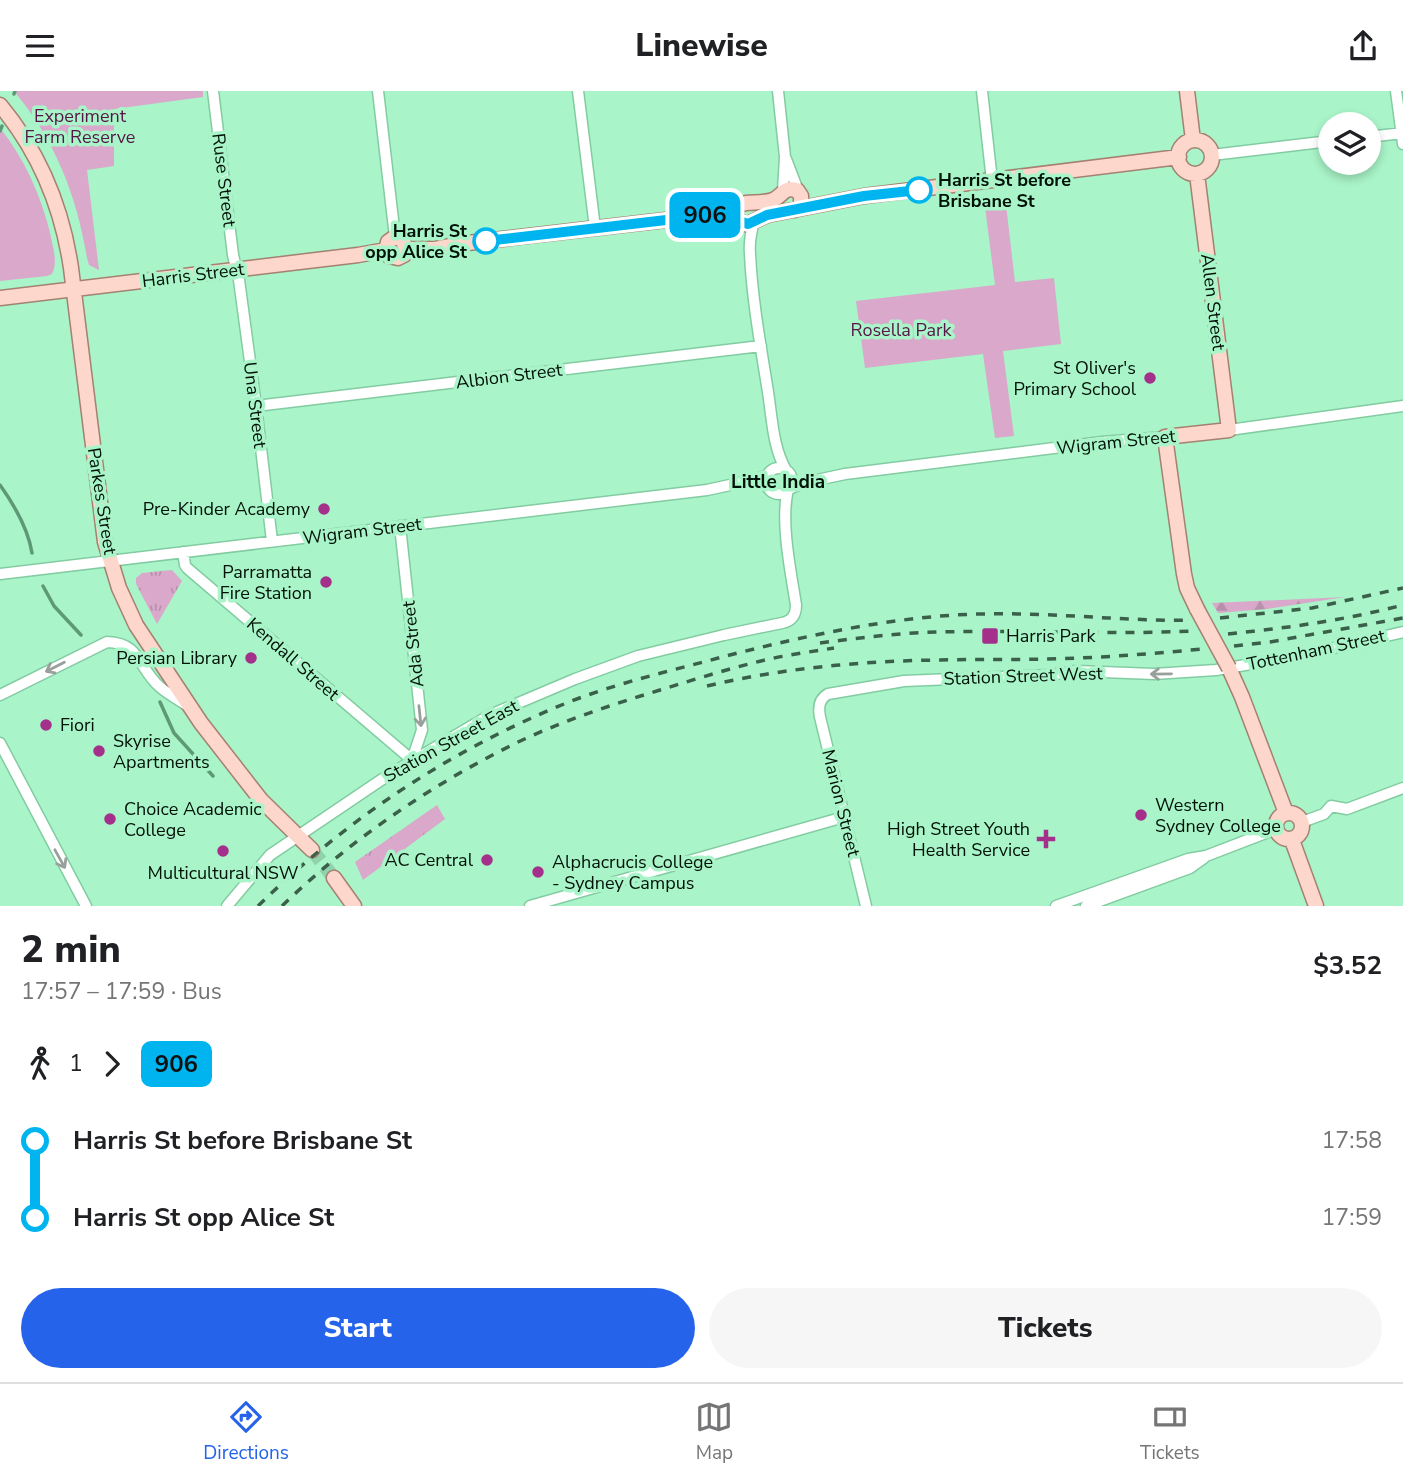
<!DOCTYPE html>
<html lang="en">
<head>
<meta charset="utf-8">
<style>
	body { margin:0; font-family:"Nunito Sans",sans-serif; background:#f6f6f6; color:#202124; height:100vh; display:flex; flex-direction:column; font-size:26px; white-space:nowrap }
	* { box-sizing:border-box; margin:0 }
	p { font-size:23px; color:#757577 }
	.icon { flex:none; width:38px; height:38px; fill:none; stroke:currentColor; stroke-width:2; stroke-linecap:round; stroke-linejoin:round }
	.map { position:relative; height:815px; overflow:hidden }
	.panel { display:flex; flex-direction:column; background:#fff; flex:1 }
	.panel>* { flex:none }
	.badge { padding:0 14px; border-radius:10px; font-size:24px; line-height:46px }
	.controls { position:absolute; left:1318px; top:21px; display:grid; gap:14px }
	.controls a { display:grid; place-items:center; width:63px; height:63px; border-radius:50%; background:#fff; box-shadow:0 4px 10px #0003; font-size:35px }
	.map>.badge { position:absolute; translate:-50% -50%; box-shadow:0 0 0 4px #fff }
	.legs { display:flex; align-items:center; gap:10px; height:77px; padding:0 21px; font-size:23px }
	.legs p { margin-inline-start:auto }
	.head { display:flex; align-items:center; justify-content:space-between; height:119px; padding:0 21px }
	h1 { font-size:38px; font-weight:800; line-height:52px }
	.button { display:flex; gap:14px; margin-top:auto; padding:14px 21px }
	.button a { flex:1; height:80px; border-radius:42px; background:#2563eb; color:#fff; font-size:28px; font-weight:800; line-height:80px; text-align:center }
	.button a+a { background:#f6f6f6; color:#202124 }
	ul { padding:0 21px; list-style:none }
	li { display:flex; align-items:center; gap:24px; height:77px; font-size:26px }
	li i { display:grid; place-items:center; width:10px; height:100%; margin:0 9px; background:currentColor }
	li i::after { content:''; width:18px; height:18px; margin:-9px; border:5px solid; border-radius:50%; background:#fff }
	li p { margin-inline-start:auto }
	li:first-child i { background:linear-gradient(#0000 50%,currentColor 0) }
	li:last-child i { background:linear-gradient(currentColor 50%,#0000 0) }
	header { display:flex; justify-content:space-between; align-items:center; height:91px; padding:0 21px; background:#fff; font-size:32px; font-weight:800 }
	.tabs { display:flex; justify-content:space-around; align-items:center; height:98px; border-top:2px solid #e0e0e0; background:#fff; font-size:19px; color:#757577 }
	.tabs a { display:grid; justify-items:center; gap:4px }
	.tabs .selected { color:#2563eb }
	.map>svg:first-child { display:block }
</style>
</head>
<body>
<header><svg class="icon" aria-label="menu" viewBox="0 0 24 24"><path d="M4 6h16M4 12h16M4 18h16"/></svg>Linewise<svg class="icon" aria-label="share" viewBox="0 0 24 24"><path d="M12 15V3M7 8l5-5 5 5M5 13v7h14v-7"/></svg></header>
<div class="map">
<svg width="1403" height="815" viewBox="0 0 1403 815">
	<defs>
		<pattern id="grass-tufts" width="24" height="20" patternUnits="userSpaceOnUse" patternTransform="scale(1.75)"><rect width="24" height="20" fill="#d9a8ca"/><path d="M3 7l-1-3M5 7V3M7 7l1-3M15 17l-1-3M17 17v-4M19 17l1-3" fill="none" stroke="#b890ac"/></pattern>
		<pattern id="forest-firs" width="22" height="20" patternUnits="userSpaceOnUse" patternTransform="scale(1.75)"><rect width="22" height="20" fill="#d9a8ca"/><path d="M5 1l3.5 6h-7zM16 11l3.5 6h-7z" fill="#b890ac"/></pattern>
	</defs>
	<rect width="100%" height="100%" fill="#a9f4c8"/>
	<!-- grass -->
	<path fill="url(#grass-tufts)" d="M172,479L182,490L157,533L136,493V487L142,482Z
		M437,714L445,728L363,789L355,771Z"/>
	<!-- forest -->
	<path fill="url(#forest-firs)" d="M1345,506L1267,518L1218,522L1212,512Z"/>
	<!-- park -->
	<path fill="#d9a8ca" d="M14,0H203V6L114,18V75L87,79L99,179L89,174L87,167C77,105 55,49 14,0Z
		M0,37C25,68 42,107 51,146C53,158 58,171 52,183L47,185L0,190Z
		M1005,105L1015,191L1054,187L1061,253L1003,260L1014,345L995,347L983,263L865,277L856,210L995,194L984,108Z"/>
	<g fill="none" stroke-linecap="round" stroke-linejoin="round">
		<!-- stream -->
		<path stroke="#5e9977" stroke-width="3.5" d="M14,3L15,0
			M0,40L2,35
			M0,394C15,415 28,437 32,462
			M43,495L54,515L81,544
			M160,611L174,642L213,685"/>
		<!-- major-tunnel -->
		<path stroke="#90d2ab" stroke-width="14" stroke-dasharray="14 7" stroke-linecap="butt" d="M312,759L334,787"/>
		<!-- minor casing -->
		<g stroke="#83cca2" stroke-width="13">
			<path id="minor" d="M213,0L233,164L239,189L256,315L272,450
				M378,0L395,146
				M578,0L595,137
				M778,0L785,66L783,100
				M982,0L992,90
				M1396,0L1403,53
				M1368,46L1403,42
				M1212,64L1330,50
				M786,68L799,102
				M754,131C751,141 749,152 750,163C752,208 761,257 768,301C772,327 773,357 786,379
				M256,315L761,255
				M1229,339L1403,315
				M766 390a13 13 0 1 1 26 0a13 13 0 1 1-26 0Z
				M789,398L803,392L845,383L1102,351L1165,346
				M400,435L422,639L412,669
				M183,461L185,474L187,477L412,669
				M0,483L707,399L753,389L768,384
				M0,604L107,551C141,552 138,577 160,596C168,603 179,609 188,615
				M0,652L86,815
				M1302,731L1324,723L1331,715L1347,718L1403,697
				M227,815L270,764L387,685L490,624L575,588L638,565L724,544L782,532C792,530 796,524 796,514C791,482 780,430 788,399
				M530,815L844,726
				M866,815L820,626C818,616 819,608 828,603L904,590L1050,584L1076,580L1154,583L1216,579L1304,564L1403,541
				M1056,815L1188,768L1206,765L1276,738
				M1086,815L1190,777L1204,767"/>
		</g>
		<!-- major casing -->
		<g stroke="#a48170" stroke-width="17">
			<path id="major" d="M1187,0L1193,49
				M0,14C40,62 62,116 71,177L105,451L119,497L136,534L201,632L261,709L312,759
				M1178 66a17 17 0 1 1 34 0a17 17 0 1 1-34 0Z
				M709,124L739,129L743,133H748L767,124L864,105L1179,66
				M406,158H434L459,153L709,124C721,119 733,115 746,112C754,111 765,112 773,109C784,104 782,96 797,99L801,105V115L795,119
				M386,159L388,151L395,146L402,148L406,158
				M386,159L389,165L398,167L404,164L406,158
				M0,207L358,164L386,159
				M1197,518L1187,497L1184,483L1165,346L1229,339L1197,83
				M1229,577L1242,606L1286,722
				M1276 735a13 13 0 1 1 26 0a13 13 0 1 1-26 0Z
				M1292,749L1316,815
				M334,787L354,815"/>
		</g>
		<!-- minor -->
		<use href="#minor" stroke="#fff" stroke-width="10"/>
		<!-- major -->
		<use href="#major" stroke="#fdd7cb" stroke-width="14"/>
		<!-- rail -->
		<path stroke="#3b604a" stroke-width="3.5" stroke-dasharray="9 9" stroke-linecap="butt" d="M1220,527L1312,517L1403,497
			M1228,543C1287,537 1346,529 1403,514
			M820,552C859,547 898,542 937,541C1022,539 1108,544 1193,540
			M1234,555L1270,551L1403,527
			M707,595C783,577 862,570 940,569C976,568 1012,569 1047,568C1099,567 1150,563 1202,558
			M258,815C348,727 452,658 569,611C620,591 674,579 726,565C801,546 877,529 955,524C1006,521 1057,524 1108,527C1134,528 1161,530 1187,529
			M282,815C350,749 431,694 516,652C562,630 611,614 660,599C693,589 727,578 761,570C785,564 810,561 834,557"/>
		<!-- major-bridge casing -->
		<g stroke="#a48170" stroke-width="17" stroke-linecap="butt">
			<path id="major-bridge" d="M1197,518L1229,577"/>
		</g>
		<!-- major-bridge -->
		<use href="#major-bridge" stroke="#fdd7cb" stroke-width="14"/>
	</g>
	<!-- one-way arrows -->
	<defs><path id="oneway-shaft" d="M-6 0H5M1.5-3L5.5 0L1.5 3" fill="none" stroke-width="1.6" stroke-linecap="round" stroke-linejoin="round" transform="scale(1.75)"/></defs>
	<g stroke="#99a09c">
		<use href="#oneway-shaft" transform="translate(55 576) rotate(153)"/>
		<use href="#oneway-shaft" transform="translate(1161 583) rotate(179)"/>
		<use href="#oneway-shaft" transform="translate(420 625) rotate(84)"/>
		<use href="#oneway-shaft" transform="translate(60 768) rotate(61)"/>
	</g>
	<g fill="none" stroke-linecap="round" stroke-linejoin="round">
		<!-- line-1 casing -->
		<g stroke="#fff" stroke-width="16">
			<path id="line-1" d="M486,150L709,124L733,128L748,133L767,124L864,105L919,99"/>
		</g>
		<!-- line-1 -->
		<use href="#line-1" stroke="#00b5ef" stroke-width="10"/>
	</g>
	<!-- markers -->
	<g fill="#fff" stroke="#00b5ef" stroke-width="3.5">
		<circle cx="919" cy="99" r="12"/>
		<circle cx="486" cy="150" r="12"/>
	</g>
	<g fill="#a4308b" stroke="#a9f4c8" stroke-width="2.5">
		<circle cx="1150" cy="287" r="7"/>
		<circle cx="324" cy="418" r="7"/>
		<circle cx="326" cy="491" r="7"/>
		<rect x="981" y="536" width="18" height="18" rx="3.5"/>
		<circle cx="251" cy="567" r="7"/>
		<circle cx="46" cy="634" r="7"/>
		<circle cx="99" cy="660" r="7"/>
		<circle cx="1141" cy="724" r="7"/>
		<circle cx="110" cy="728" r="7"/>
		<path d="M1042.5 737.5h7v7h7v7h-7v7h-7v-7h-7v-7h7z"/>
		<circle cx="223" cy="760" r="7"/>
		<circle cx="487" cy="769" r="7"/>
		<circle cx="538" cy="781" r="7"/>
	</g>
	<g text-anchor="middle" stroke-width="7" stroke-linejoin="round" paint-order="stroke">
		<!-- park labels -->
		<g font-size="18" fill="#551647" stroke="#a9f4c8">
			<text x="80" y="31">Experiment<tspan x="80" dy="21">Farm Reserve</tspan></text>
			<text x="901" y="245">Rosella Park</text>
		</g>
		<!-- street labels -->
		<g font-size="18" fill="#001107" stroke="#a9f4c8">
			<text transform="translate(224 89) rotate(83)" y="6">Ruse Street</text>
			<text transform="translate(193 184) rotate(-7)" y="6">Harris Street</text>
			<text transform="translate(1213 211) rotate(83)" y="6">Allen Street</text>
			<text transform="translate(509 285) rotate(-7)" y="6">Albion Street</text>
			<text transform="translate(255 314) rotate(83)" y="6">Una Street</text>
			<text transform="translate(1116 351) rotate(-6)" y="6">Wigram Street</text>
			<text transform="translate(102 410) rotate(81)" y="6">Parkes Street</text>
			<text transform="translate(362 440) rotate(-7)" y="6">Wigram Street</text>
			<text transform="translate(413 553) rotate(-96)" y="6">Ada Street</text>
			<text transform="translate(1316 559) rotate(-12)" y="6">Tottenham Street</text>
			<text transform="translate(293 568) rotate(41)" y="6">Kendall Street</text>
			<text transform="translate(1023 585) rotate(-2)" y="6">Station Street West</text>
			<text transform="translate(451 650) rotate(-29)" y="6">Station Street East</text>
			<text transform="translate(841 712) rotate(76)" y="6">Marion Street</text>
		</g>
		<!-- stop labels -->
		<g font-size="18" font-weight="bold" fill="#001107" stroke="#a9f4c8" text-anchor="start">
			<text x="938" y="95">Harris St before<tspan x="938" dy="21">Brisbane St</tspan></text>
			<text x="467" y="146" text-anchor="end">Harris St<tspan x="467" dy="21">opp Alice St</tspan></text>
		</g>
		<!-- poi labels -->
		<g font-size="18" fill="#001107" stroke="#a9f4c8" text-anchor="end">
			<text x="1136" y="283">St Oliver's<tspan x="1136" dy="21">Primary School</tspan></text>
			<text x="310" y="424">Pre-Kinder Academy</text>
			<text x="312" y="487">Parramatta<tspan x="312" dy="21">Fire Station</tspan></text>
			<text x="1006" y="551" text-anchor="start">Harris Park</text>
			<text x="237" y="573">Persian Library</text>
			<text x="60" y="640" text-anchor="start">Fiori</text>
			<text x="113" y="656" text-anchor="start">Skyrise<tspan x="113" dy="21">Apartments</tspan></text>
			<text x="1155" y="720" text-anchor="start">Western<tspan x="1155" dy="21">Sydney College</tspan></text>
			<text x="124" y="724" text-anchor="start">Choice Academic<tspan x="124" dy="21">College</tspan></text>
			<text x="1030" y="744">High Street Youth<tspan x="1030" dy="21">Health Service</tspan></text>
			<text x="473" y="775">AC Central</text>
			<text x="552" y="777" text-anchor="start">Alphacrucis College<tspan x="552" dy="21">- Sydney Campus</tspan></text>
			<text x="223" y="788" text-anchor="middle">Multicultural NSW</text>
		</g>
		<!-- neighbourhood labels -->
		<g font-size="19" font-weight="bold" fill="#001107" stroke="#a9f4c8">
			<text x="778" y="397">Little India</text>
		</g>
	</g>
</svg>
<div class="controls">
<a><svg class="icon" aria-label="layers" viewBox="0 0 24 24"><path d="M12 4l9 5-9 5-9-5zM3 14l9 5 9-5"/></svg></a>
</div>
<b class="badge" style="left:705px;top:124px;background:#00b5ef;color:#111">906</b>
</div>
<section class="panel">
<div class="head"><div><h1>2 min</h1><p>17:57 – 17:59 · Bus</p></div><b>$3.52</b></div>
<div class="legs"><svg class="icon" aria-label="walk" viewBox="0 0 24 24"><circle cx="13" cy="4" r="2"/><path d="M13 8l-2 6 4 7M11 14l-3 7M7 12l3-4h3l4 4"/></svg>1<svg class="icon" aria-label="forward" viewBox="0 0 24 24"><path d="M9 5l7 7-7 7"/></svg><b class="badge" style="background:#00b5ef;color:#111">906</b></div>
<ul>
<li><i style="color:#00b5ef"></i><b>Harris St before Brisbane St</b><p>17:58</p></li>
<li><i style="color:#00b5ef"></i><b>Harris St opp Alice St</b><p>17:59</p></li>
</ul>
<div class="button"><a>Start</a><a>Tickets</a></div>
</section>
<nav class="tabs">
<a class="selected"><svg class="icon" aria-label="directions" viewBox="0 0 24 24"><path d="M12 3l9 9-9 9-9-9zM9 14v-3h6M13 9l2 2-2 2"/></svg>Directions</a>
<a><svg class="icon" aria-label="map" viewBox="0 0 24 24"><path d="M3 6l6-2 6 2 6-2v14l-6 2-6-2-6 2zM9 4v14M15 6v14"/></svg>Map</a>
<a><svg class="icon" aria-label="tickets" viewBox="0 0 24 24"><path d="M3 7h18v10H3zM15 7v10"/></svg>Tickets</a>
</nav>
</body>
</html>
